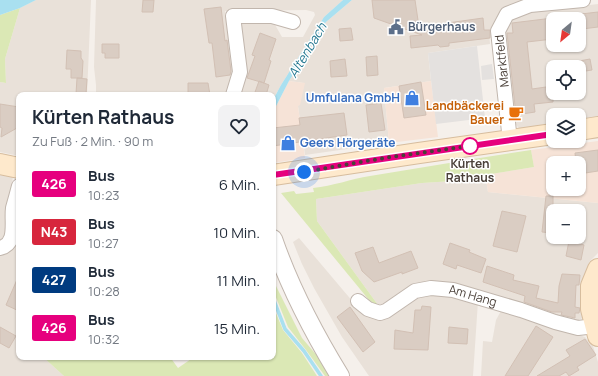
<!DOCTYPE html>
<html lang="de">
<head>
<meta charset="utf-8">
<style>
	body { margin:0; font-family:Manrope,sans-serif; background:#f2f2f3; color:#1f2937; height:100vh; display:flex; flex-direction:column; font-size:15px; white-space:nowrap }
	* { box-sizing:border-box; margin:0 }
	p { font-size:13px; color:#747a83 }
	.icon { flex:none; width:22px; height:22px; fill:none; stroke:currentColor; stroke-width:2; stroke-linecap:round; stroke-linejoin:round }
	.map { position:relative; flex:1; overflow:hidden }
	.side { position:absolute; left:16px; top:92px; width:260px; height:268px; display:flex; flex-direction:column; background:#fff; border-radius:8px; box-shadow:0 1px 3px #0004 }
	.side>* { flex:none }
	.badge { padding:0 8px; border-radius:3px; font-size:14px; line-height:26px }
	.needle { width:26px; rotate:209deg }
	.buttons { position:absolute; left:546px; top:12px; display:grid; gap:8px }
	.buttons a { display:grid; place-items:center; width:40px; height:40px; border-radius:8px; background:#fff; box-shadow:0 1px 3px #0004; font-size:20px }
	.you { position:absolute; width:20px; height:20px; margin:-10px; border:3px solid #fff; border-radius:50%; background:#1a73e8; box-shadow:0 0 0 6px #1a73e833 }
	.map>.badge { position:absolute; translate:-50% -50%; box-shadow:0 0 0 2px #fff }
	.round { display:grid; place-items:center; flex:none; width:42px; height:42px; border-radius:8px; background:#f2f2f3 }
	.head { display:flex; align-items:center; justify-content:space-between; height:68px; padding:0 16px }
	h1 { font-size:19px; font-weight:700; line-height:30px }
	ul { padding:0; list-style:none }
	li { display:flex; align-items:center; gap:12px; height:48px; padding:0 16px }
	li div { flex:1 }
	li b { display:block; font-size:15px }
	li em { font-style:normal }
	li .badge { min-width:44px; font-weight:700; text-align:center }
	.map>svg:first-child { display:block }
</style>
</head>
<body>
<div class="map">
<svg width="598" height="376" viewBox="0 0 598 376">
	<rect width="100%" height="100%" fill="#f5f0eb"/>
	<!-- residential -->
	<path fill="#e9e1d9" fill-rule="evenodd" d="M36,0H91L87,95H19V156L0,152V82L6,83L5,59L20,8Z
		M96,0H343L324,17L281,85L273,100V95H240L245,78L240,25L247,21L274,23L282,37H303L315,15L314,12L306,10L225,11L233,68L229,95H96V85L94,67Z
		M352,0H526L507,6L489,32L490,44L428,53L431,81L384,88L389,143L305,155L298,106L304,83L289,81L326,22Z
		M598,4V118L579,121V115H553V125L521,129L519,128L516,125L514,121L503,27L514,14ZM553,19H579V45H553ZM553,67H579V93H553Z
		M0,173L13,176L6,234L0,240Z
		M486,179L488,192L598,203V253L590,261L583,279L581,289L583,318L576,321L425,282L414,283L384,304L378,305L317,221L316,199L422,183ZM553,211H579V237H553Z
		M299,238L359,309L363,313L419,297L431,295L447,296L478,301L473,376H369L342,337L314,288L302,264L293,242Z
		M19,243V357H43L64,376H0V252L7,251Z
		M502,309L585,337L593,346L598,362V376H481L483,341L492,342L496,320Z"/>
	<!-- commercial -->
	<path fill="#f6e3d7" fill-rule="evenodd" d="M289,81L305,83L300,105L298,106L305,158L273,163V112Z
		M431,81L438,137L389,143L384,88Z
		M598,141V203L488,192L486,179L491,174L534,167L531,150ZM553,163H579V189H553Z"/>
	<!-- green -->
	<path fill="#dbe8b5" d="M20,8L5,59L6,83L0,82V15Z
		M531,150L534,167L491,174L486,179L422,183L316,199L317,221L378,305L373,303L369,300L281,193L294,191L296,194L314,192L313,188C333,186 351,179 370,176C424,167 477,158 531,150Z
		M273,277L276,286L302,338L319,358L329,376H325L306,350L288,327L273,290Z
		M273,306L283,330L302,353L317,376H64L43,357H170L178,368L194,357H273Z"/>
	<!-- parking -->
	<path fill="#e4e1df" d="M477,46L485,118L436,124L428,53Z
		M492,64L494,79L482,80L481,66Z"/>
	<!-- water -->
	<path fill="#a9e0f0" d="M0,0H36L20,8L0,15Z
		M343,0H352L326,22L289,81L273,112V100L281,85L324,17Z"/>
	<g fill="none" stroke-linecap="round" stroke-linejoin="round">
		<!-- stream -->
		<path stroke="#a9e0f0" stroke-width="3.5" d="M273,298L285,329L304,351L321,376"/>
	</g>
	<!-- building -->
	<path fill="#dacdc3" stroke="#d2c0b4" d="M143,0H154L153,12H142Z
		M372,0H415L419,27L483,18L484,30H490V38L449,43V46L440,47L438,45L411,48L410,36L422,35L374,18Z
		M221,7L225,41L227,40L231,71L230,75L216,77L212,43H209L204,9Z
		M598,12V27L582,29L581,14Z
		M553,18V39L527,42L532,89L553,86V102L534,104L535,112L516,115L507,33H513L512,23Z
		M351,28L353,40L340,41L339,29Z
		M260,33L276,39L269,60L271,61L264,83L247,78L255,56L252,55Z
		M102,44H119V58H105V53H102Z
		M67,50L81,51V58L83,61L82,78H71V69H66Z
		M377,56L378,75L367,76L366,57Z
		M345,59L347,76L331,77L330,61Z
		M590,59L592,70L579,72V61Z
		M77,78L87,79L86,94H76Z
		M259,81L269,85L266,95H254Z
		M421,82L426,115L404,118L399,86Z
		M188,83H208L210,95H188Z
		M381,103L385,130L369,132L366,105Z
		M0,104L19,107V126L17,128L1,137L2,128L0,127Z
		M344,113L347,135L273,146V128L300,125L299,118Z
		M598,150V171L579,174V163H576L575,153Z
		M546,196H553V233L542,232Z
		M502,211L526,216L517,252L493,246Z
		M569,241L584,245L581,260L566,256Z
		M450,243L470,250L469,252L486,259L481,273L457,265L456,269L443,264Z
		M373,247L379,263L411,251L418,268L402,274V272L374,282L362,271L355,253Z
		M487,266L514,275L513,280L539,286L536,298L558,303L559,286L562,274L580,275L579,285H576L575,307L580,308L579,313H575V318L561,315L562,312H552L524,302L525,296L483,282Z
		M19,275V311L6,305Z
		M422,306L431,307L428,350L394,349L395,330L413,333L415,310H421Z
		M350,307L375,342L363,352L337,317Z
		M536,326L553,337L528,376H505Z
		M0,327L16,336L9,348L0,343Z
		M449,327L468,329L467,344L448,343Z
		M585,339L596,355L577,367L579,370L569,376L566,372L559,376H537L570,356L566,350Z"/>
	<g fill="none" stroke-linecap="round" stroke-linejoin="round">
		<!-- minor casing -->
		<g stroke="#c1b6ad" stroke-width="16">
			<g id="minor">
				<path d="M233,95L240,72L233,16H272L293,22"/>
				<path d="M510,141L498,31L507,14L530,5L583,0"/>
				<path d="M0,248C18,244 11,221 13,208C15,201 17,194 19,186"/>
				<path id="s1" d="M358,301L368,309L380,313L386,311L415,291L431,288L453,290L521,310L555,322L578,328L595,326"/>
			</g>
		</g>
		<!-- tertiary casing -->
		<g stroke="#c1b6ad" stroke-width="20">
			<path id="tertiary" d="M273,239C290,288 313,332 340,376"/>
		</g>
		<!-- secondary casing -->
		<g stroke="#d7bd9e" stroke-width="22">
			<path id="secondary" d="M579,130L598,127
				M0,164L19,168
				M273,175L419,153L553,134
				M598,269L591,286V309L598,336"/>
		</g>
		<!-- minor -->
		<use href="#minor" stroke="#fff" stroke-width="14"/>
		<!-- tertiary -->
		<use href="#tertiary" stroke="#fff" stroke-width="18"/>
		<!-- secondary -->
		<use href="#secondary" stroke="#fee9cc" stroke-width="20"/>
	</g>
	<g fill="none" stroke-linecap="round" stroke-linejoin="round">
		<!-- line casing -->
		<g stroke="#fff" stroke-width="9">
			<path id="line" d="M273,175L553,134"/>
		</g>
		<!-- line -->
		<use href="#line" stroke="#e6007e" stroke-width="6"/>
		<!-- walk -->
		<path stroke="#4a4039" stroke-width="4" stroke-dasharray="0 7.2" d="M304,172L390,157L470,146"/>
	</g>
	<!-- icons -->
	<defs>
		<g id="civic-bare" transform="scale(1.2)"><path d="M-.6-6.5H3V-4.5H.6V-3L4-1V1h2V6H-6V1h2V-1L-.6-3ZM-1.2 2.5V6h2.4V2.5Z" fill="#5c6f8a" stroke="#fff" stroke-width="2.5" paint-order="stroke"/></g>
		<g id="shop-bare" transform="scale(1.2)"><path d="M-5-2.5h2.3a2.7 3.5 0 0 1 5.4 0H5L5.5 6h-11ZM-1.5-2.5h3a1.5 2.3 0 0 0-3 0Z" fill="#3f7fe0" stroke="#fff" stroke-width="2.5" paint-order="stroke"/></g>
		<g id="cafe-bare" transform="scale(1.2)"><path d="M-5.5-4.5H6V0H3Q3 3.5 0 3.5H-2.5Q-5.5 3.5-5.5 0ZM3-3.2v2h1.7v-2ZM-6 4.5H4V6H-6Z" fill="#e8710a" stroke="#fff" stroke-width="2.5" paint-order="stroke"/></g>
	</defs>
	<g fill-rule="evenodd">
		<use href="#civic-bare" x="396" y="27"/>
		<use href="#shop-bare" x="412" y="98"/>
		<use href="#cafe-bare" x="516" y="113"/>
		<use href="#shop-bare" x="288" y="143"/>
	</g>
	<!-- markers -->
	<circle fill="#fff" stroke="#e6007e" stroke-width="2" cx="470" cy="146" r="8"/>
	<g text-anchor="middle" stroke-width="3" stroke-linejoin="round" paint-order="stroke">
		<!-- service labels -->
		<g font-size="12" font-weight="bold" fill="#4e5e75" stroke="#fff" text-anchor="start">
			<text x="408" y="31">Bürgerhaus</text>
		</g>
		<!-- street labels -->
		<g font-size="12" fill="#4a4039" stroke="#fff">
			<text transform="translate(502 61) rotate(-96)" y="4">Marktfeld</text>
			<text dy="4" stroke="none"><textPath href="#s1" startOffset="126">Am Hang</textPath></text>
		</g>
		<!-- shop labels -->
		<g font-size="12" font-weight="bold" fill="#366cbe" stroke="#fff" text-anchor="end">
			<text x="400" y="102">Umfulana GmbH</text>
			<text x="300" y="147" text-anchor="start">Geers Hörgeräte</text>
		</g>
		<!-- food labels -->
		<g font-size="12" font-weight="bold" fill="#c56008" stroke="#fff" text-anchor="end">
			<text x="504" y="110">Landbäckerei<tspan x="504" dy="14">Bauer</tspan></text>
		</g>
		<!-- stop labels -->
		<g font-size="12" font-weight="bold" fill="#4a4039" stroke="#fff">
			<text x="470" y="168">Kürten<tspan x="470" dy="14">Rathaus</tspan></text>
		</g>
		<!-- water labels -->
		<g font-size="13" font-style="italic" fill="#2b7c94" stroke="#fff">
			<text transform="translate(307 50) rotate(-59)" y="5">Altenbach</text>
		</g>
	</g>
</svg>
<div class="buttons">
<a><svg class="needle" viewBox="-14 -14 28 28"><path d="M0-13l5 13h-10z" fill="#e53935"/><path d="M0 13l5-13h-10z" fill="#747a83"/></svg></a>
<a><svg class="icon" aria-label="locate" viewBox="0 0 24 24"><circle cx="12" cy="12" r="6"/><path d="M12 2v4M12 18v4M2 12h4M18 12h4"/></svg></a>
<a><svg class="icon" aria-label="layers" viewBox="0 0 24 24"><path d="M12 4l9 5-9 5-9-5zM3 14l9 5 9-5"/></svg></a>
<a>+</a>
<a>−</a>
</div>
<div class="you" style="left:304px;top:172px"></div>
<section class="side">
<div class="head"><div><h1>Kürten Rathaus</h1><p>Zu Fuß · 2 Min. · 90 m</p></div><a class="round"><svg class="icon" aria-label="heart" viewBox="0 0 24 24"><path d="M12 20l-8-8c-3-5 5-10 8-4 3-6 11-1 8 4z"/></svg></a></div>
<ul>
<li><span class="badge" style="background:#e6007e;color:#fff">426</span><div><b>Bus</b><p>10:23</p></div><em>6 Min.</em></li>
<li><span class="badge" style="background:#d7263d;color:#fff">N43</span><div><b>Bus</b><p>10:27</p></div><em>10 Min.</em></li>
<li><span class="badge" style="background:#003b80;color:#fff">427</span><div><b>Bus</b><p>10:28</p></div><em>11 Min.</em></li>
<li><span class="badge" style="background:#e6007e;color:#fff">426</span><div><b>Bus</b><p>10:32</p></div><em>15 Min.</em></li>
</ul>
</section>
</div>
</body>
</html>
